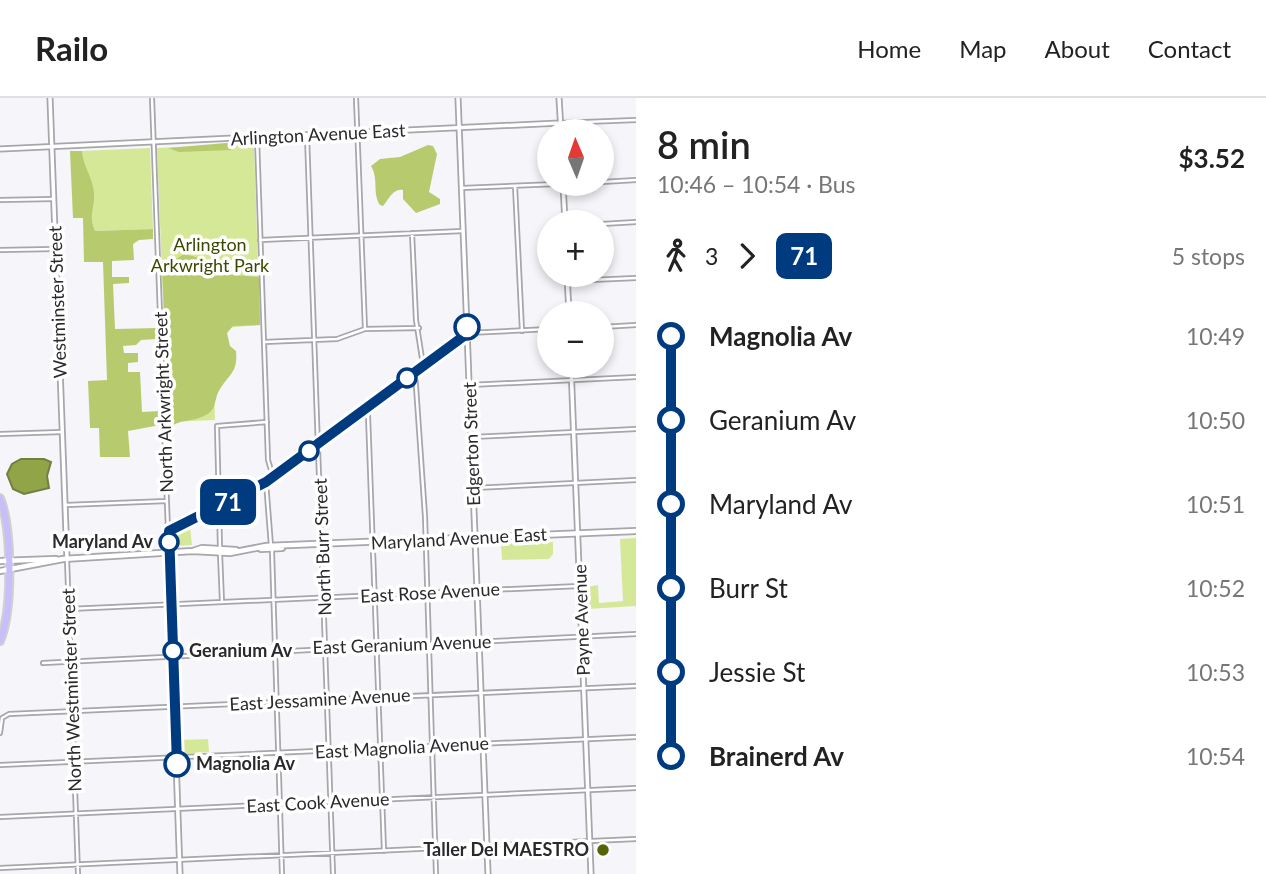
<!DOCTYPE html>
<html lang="en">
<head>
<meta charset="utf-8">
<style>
	body { margin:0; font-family:Lato,sans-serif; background:#f2f2f2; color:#222; height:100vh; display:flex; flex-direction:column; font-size:26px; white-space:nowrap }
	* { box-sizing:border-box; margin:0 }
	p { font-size:23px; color:#767676 }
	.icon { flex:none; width:38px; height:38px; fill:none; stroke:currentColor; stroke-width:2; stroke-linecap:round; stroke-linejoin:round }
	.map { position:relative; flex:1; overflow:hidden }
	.drawer { display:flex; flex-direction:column; background:#fff; width:630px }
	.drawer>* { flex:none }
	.badge { padding:0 14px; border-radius:10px; font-size:24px; line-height:46px }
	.needle { width:46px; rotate:358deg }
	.buttons { position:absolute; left:537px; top:21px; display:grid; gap:14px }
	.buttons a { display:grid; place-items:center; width:77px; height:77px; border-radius:50%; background:#fff; box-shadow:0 4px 10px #0003; font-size:35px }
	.map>.badge { position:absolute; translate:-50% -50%; box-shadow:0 0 0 4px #fff }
	.legs { display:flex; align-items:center; gap:10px; height:77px; padding:0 21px; font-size:23px }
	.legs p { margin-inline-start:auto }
	.head { display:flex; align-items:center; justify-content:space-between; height:119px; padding:0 21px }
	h1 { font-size:38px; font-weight:600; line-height:52px }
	ul { padding:0 21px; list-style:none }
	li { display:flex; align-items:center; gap:24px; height:84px; font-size:26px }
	li i { display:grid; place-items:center; width:10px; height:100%; margin:0 9px; background:currentColor }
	li i::after { content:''; width:18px; height:18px; margin:-9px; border:5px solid; border-radius:50%; background:#fff }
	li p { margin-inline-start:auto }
	li:first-child i { background:linear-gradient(#0000 50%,currentColor 0) }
	li:last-child i { background:linear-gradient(currentColor 50%,#0000 0) }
	header { display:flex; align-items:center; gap:42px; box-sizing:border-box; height:98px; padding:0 35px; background:#fff; border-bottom:2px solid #e0e0e0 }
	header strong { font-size:33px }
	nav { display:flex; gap:38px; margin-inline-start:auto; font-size:24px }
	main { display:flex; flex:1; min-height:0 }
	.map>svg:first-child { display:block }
</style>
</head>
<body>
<header>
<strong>Railo</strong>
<nav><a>Home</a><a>Map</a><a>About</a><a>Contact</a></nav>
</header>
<main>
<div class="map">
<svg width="636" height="776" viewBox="0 0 636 776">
	<rect width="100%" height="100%" fill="#f5f5fa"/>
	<!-- green -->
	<path fill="#d5e898" d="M254,46L260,227L212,231L215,322L168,324L157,50Z
		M150,50L153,131L95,133C88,116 93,99 89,81C88,71 82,64 82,53Z
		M190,429L192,447L174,448L173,437Z
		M636,440V508L587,511V489L598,487L599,505L623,503L620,441Z
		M553,444V456L549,461L502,462L501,446Z
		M208,641L209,654L181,656L180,642Z"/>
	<!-- forest -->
	<path fill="#b7ca6e" d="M226,45L233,46L231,52L179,54L168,50Z
		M428,47L433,48L437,56L429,94L440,101V106L416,115L403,101V92C393,90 389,101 383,108L380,107C372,95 379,81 371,68L380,61L400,59Z
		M70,53H82C83,68 93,80 94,95C95,112 88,115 95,133L153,131V141L139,142L133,146L134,162L112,163V179H129V185L113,186L115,231L157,230V241L141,242L136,247L123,248L124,255H138V264L128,265V274H140L142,314L160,313V327L128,333L130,359H100L99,330H90L88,283L107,282L103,164H84L83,120H73Z
		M184,156L196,159L223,176L259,179L260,227L233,228L227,235L230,248L236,253C238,274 230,275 220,291C213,302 218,312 204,318C192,324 179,321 169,330L162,170Z"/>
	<!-- water -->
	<path fill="#91a448" stroke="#727f40" stroke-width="2" d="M21,361H44L51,364L47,378L49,390L24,396L13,391L7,376L12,366Z"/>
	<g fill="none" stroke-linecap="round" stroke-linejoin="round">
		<!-- minor casing -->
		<g stroke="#a6a6ab" stroke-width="6">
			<path id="minor" d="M152,0L168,433
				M356,0L365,231
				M560,25L636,22
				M307,38L333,776
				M257,40L268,362L273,379
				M602,84L636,82
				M515,88L522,233
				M462,90L557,86
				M0,102L53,101
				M602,126L636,124
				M412,135L416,222L423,267
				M260,142L463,133
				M0,152L55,151
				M568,183L636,180
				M602,229L636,227
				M468,235L550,231
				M264,244L337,241L365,231L419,230
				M415,274L425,418L436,776
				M470,287L636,279
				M365,311L368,317L384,753
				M0,336L62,334
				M472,339L636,331
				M266,384L271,448
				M474,390L636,382
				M66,407L167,403
				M220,450L217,328L267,324
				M272,453L282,776
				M220,455L222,504
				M67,461L78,776
				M69,511L579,488
				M43,565L636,536
				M0,635L2,620L9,616L636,588
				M0,667L636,639
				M0,719L636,690
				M0,770L636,741"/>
		</g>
		<!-- tertiary casing -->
		<g stroke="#a6a6ab" stroke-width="7">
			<path id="tertiary" d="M50,0L67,461
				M458,0L488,776
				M559,0L561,33
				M0,51L560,25
				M563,86L565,124
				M567,177L569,215
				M571,268L591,776
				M180,776L168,433L266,384L468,235"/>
		</g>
		<!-- secondary casing -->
		<g stroke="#a6a6ab" stroke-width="8">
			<path id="secondary" d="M261,451L282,450
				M193,453L230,455L266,448L636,433
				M0,463L56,461
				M0,473L63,461L193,453L202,450L236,452"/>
		</g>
		<!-- motorway casing -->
		<g stroke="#d0d0d1" stroke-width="10">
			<path id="motorway" d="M0,400C12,431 13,512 0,543"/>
		</g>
		<!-- minor -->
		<use href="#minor" stroke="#fff" stroke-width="2.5"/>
		<!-- tertiary -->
		<use href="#tertiary" stroke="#fff" stroke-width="3.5"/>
		<!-- secondary -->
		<use href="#secondary" stroke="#fff" stroke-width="4.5"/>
		<!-- motorway -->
		<use href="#motorway" stroke="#c6bffb" stroke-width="6"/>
	</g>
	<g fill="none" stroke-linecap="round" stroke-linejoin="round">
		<!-- line-1 casing -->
		<g stroke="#fff" stroke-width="16">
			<path id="line-1" d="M177,666L169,433L266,384L468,235L467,229"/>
		</g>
		<!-- line-1 -->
		<use href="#line-1" stroke="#003b80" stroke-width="10"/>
	</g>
	<!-- markers -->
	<g fill="#fff" stroke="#003b80" stroke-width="3.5">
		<circle cx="467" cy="229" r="12"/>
		<circle cx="407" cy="280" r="9"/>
		<circle cx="309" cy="353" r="9"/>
		<circle cx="169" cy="444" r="9"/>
		<circle cx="173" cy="553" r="9"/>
		<circle cx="177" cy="666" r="12"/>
	</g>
	<circle fill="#566408" stroke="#fff" stroke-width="2.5" cx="603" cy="752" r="7"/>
	<g text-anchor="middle" stroke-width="7" stroke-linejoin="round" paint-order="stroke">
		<!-- street labels -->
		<g font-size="18" fill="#2a2a2c" stroke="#fff">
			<text transform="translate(318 37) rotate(-3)" y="6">Arlington Avenue East</text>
			<text transform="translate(58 204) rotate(-92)" y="6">Westminster Street</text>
			<text transform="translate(164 304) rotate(-92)" y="6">North Arkwright Street</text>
			<text transform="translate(472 346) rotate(-92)" y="6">Edgerton Street</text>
			<text transform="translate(459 441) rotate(-3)" y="6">Maryland Avenue East</text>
			<text transform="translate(323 449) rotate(-92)" y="6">North Burr Street</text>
			<text transform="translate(430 495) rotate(-3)" y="6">East Rose Avenue</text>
			<text transform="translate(582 522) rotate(-92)" y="6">Payne Avenue</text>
			<text transform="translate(402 547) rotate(-2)" y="6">East Geranium Avenue</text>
			<text transform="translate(72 592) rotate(-92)" y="6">North Westminster Street</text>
			<text transform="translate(320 602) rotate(-3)" y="6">East Jessamine Avenue</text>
			<text transform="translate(402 650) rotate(-3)" y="6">East Magnolia Avenue</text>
			<text transform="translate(318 705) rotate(-3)" y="6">East Cook Avenue</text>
		</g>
		<!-- park labels -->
		<g font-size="18" fill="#3c4700" stroke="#fff">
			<text x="210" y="153">Arlington<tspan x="210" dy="21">Arkwright Park</tspan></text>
		</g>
		<!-- stop labels -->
		<g font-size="18" font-weight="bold" fill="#2a2a2c" stroke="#fff" text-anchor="start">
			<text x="153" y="450" text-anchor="end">Maryland Av</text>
			<text x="189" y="559">Geranium Av</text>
			<text x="196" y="672">Magnolia Av</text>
		</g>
		<!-- poi labels -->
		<g font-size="18" font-weight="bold" fill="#2a2a2c" stroke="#fff" text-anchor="end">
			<text x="589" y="758">Taller Del MAESTRO</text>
		</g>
	</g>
</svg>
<div class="buttons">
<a><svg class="needle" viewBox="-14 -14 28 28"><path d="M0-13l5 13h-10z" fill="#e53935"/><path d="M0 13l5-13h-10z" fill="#767676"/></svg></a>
<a>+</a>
<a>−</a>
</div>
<b class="badge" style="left:228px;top:404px;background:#003b80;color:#fff">71</b>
</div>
<section class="drawer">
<div class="head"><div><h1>8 min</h1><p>10:46 – 10:54 · Bus</p></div><b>$3.52</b></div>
<div class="legs"><svg class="icon" aria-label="walk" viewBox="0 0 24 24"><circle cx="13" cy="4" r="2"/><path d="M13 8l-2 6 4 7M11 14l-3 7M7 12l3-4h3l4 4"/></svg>3<svg class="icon" aria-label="forward" viewBox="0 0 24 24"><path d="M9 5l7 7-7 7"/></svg><b class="badge" style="background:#003b80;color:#fff">71</b><p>5 stops</p></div>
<ul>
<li><i style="color:#003b80"></i><b>Magnolia Av</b><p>10:49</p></li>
<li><i style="color:#003b80"></i><span>Geranium Av</span><p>10:50</p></li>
<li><i style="color:#003b80"></i><span>Maryland Av</span><p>10:51</p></li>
<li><i style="color:#003b80"></i><span>Burr St</span><p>10:52</p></li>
<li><i style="color:#003b80"></i><span>Jessie St</span><p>10:53</p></li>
<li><i style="color:#003b80"></i><b>Brainerd Av</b><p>10:54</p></li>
</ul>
</section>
</main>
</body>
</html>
